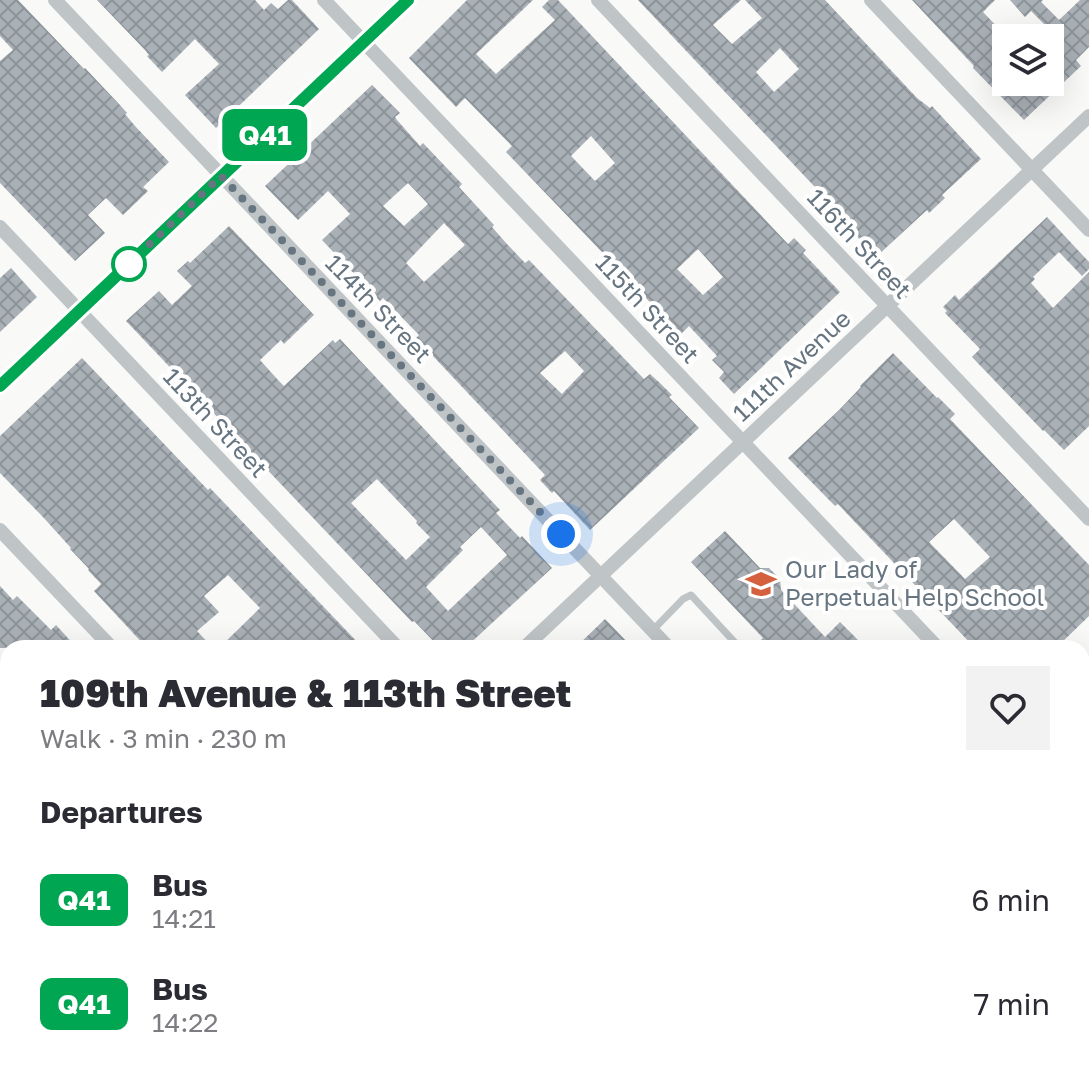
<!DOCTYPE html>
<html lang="en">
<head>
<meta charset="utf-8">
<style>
	body { margin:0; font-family:"Golos Text",sans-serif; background:#f2f2f3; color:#2b2b33; height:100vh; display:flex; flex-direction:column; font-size:30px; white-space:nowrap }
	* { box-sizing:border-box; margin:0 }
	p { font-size:26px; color:#7c7c81 }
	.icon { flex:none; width:44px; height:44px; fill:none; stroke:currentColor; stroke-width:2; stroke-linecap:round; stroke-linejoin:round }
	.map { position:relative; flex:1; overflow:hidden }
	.details { position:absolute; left:0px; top:640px; width:1090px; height:432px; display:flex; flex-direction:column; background:#fff; border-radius:24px 24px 0 0; box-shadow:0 8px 32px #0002 }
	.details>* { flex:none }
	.badge { padding:0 16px; border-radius:12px; font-size:28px; line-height:52px }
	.buttons { position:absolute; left:992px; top:24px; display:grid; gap:16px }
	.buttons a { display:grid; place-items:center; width:72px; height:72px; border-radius:0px; background:#fff; box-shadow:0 8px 32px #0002; font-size:40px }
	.you { position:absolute; width:40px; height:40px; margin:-20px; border:6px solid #fff; border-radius:50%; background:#1a73e8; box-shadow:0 0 0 12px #1a73e833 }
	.map>.badge { position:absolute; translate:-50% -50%; box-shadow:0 0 0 4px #fff }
	h2 { padding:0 40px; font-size:30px; line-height:72px }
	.round { display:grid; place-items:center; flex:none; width:84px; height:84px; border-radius:0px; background:#f2f2f3 }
	.head { display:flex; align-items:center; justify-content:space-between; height:136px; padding:0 40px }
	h1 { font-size:38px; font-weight:800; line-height:60px }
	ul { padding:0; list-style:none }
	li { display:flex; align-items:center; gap:24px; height:104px; padding:0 40px }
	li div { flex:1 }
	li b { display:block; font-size:30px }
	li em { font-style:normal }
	li .badge { min-width:88px; font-weight:700; text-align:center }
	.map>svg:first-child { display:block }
</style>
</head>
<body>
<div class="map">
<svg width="1089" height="1072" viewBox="0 0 1089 1072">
	<defs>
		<pattern id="building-cross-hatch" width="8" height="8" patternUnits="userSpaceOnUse" patternTransform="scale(2)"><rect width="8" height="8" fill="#a9b0b6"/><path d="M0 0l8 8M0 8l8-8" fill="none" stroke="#8d9499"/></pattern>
	</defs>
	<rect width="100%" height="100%" fill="#f9f9f8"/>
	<!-- building -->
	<path fill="url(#building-cross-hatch)" fill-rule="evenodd" d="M0,0H18L84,69L85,68L119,104L127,113L125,114L135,126L169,162L143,187L148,191L123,215L106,198L88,215L105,233L75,261L0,183V61L13,50L0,36Z
		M97,0H255L264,10L271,3L278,9L288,0H292L319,29L216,128L185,95L219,64L195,39L162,72L147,56L149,55L145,50Z
		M467,0H533L476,54L496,74L555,20L542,7L549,0H558L788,244L794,238L806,250L803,253L840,292L734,394L719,378L724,372L712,360L717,356L689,326L680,335L646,298L506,152L512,146L465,98L456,107L409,58ZM591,136L615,163L595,181L571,156ZM698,249L723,277L703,295L677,269Z
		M638,0H741L713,25L732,44L762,18L745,0H825L917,98L930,108L932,106L981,159L942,195L945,198L929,213L927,210L876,257L828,205L830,203ZM780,48L799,69L774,92L756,72Z
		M912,0H995L983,12L1005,35L992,48L1006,63V82H1050V36L1053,33L1031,11L1025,17L1010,0H1043L1041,2L1059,20L1080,0H1089V47L1076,60L1081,66L1024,120L973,68L974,66Z
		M372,85L400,113L395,117L397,120L420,146L423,143L462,184L459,187L494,225L492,227L506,243L525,263L529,260L644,379L650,374L661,384L672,395L669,397L699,428L590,530L554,491L552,493L540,480L545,475L416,338L419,335L383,298L380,301L322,240L350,214L328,191L298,220L265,186ZM408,183L428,204L404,226L383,206ZM444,223L465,245L424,282L406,263ZM565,351L584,371L562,394L540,373Z
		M1047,217L1089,262V269L1082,276L1059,252L1033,277L1035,279L1031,283L1053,308L1089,272V426L1064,450L1044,430L1043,431L972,357L980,349L945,313L947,311L943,307L955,295L959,300Z
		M229,226L314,315L284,344L281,340L260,360L278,380L284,386L333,340L335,343L340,339L500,510L496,513L520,538L522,536L552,568L465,648H440L414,621L412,622L126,321L159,291L172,305L192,286L177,271L188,261L190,263ZM377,479L417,521L416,523L430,537L406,560L351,503ZM481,527L507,555L448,611L426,587L463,550L460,547Z
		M11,268L37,297L0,332V278Z
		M893,353L937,398L938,397L955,414L950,419L1089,565V616L1056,648H1053L1044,640L1035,648H975L853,520L838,504L835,506L788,458L839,410L861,387L860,386ZM954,519L990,557L965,579L929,542Z
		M82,358L208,490L210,488L363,648H219L260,608L228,575L204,596L219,612L197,631L213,648H147L94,591L101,584L88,570L89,569L70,549L71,548L43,517L0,473V436Z
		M725,531L760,568H769L780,579L781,590L825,637L840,622L859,641L852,648H752L763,638L691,562Z
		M0,586L13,600L17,596L51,630L56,625L77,648H0Z
		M605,619L633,648H575Z"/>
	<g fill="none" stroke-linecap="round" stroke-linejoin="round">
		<!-- secondary casing -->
		<g stroke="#b4b9be" stroke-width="24">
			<path id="secondary" d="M1082,877L1089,870
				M878,1072L886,1064"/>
		</g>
		<!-- service -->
		<path stroke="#bfc4c7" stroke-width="7" d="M653,630L683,599L691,595L740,648
			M904,1064L911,1072
			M988,1064L989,1072
			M978,1071L979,1072
			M924,1072L933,1064"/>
		<!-- minor -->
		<path stroke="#bfc4c7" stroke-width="14" d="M55,0L669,648
			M324,0L938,648
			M598,0L1089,519
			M871,0L1089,230
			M0,227L398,648
			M0,386L408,0
			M0,530L112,648
			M524,648L1089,116
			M1082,800L1089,808
			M0,851L8,860
			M202,1064L209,1072
			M507,1064L515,1072
			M793,1064L800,1072
			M1067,1064L1074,1072
			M78,1072L86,1064"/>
		<!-- secondary -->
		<use href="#secondary" stroke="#fff" stroke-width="20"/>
	</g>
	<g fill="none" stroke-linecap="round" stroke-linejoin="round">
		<!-- line casing -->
		<g stroke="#fff" stroke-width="18">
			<path id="line" d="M0,386L408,0"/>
		</g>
		<!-- line -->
		<use href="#line" stroke="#00a651" stroke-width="12"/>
		<!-- walk -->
		<path stroke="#667580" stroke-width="8" stroke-dasharray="0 14.4" d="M129,264L221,176L561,534"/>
	</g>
	<!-- icons -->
	<defs>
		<g id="school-bare" transform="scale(2.4)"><path d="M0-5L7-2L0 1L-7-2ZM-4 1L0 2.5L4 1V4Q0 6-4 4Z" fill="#d4603d" stroke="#fff" stroke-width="2.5" paint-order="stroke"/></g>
	</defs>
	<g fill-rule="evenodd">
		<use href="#school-bare" x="761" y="584"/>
	</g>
	<!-- markers -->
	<circle fill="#fff" stroke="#00a651" stroke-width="4" cx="129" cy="264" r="16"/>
	<g text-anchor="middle" stroke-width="8" stroke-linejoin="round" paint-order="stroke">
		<!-- street labels -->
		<g font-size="24" fill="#667580" stroke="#fff">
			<text transform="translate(859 244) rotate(47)" y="8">116th Street</text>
			<text transform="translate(378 309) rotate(46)" y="8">114th Street</text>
			<text transform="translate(647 309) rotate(47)" y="8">115th Street</text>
			<text transform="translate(792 366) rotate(-43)" y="8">111th Avenue</text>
			<text transform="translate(215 423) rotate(47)" y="8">113th Street</text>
		</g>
		<!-- poi labels -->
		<g font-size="24" fill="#667580" stroke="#fff" text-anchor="start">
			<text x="785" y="578">Our Lady of<tspan x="785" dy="28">Perpetual Help School</tspan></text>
		</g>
	</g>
</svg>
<div class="buttons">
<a><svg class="icon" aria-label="layers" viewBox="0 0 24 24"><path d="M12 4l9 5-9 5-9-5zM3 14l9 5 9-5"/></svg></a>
</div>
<div class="you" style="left:561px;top:534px"></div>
<b class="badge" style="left:265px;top:135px;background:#00a651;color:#fff">Q41</b>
<section class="details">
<div class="head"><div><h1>109th Avenue &amp; 113th Street</h1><p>Walk · 3 min · 230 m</p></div><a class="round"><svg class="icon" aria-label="heart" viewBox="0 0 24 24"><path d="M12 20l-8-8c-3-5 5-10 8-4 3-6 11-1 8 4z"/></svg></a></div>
<h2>Departures</h2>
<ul>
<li><span class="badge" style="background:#00a651;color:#fff">Q41</span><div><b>Bus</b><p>14:21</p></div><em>6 min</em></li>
<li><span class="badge" style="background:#00a651;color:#fff">Q41</span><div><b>Bus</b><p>14:22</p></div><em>7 min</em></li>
</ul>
</section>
</div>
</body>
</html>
